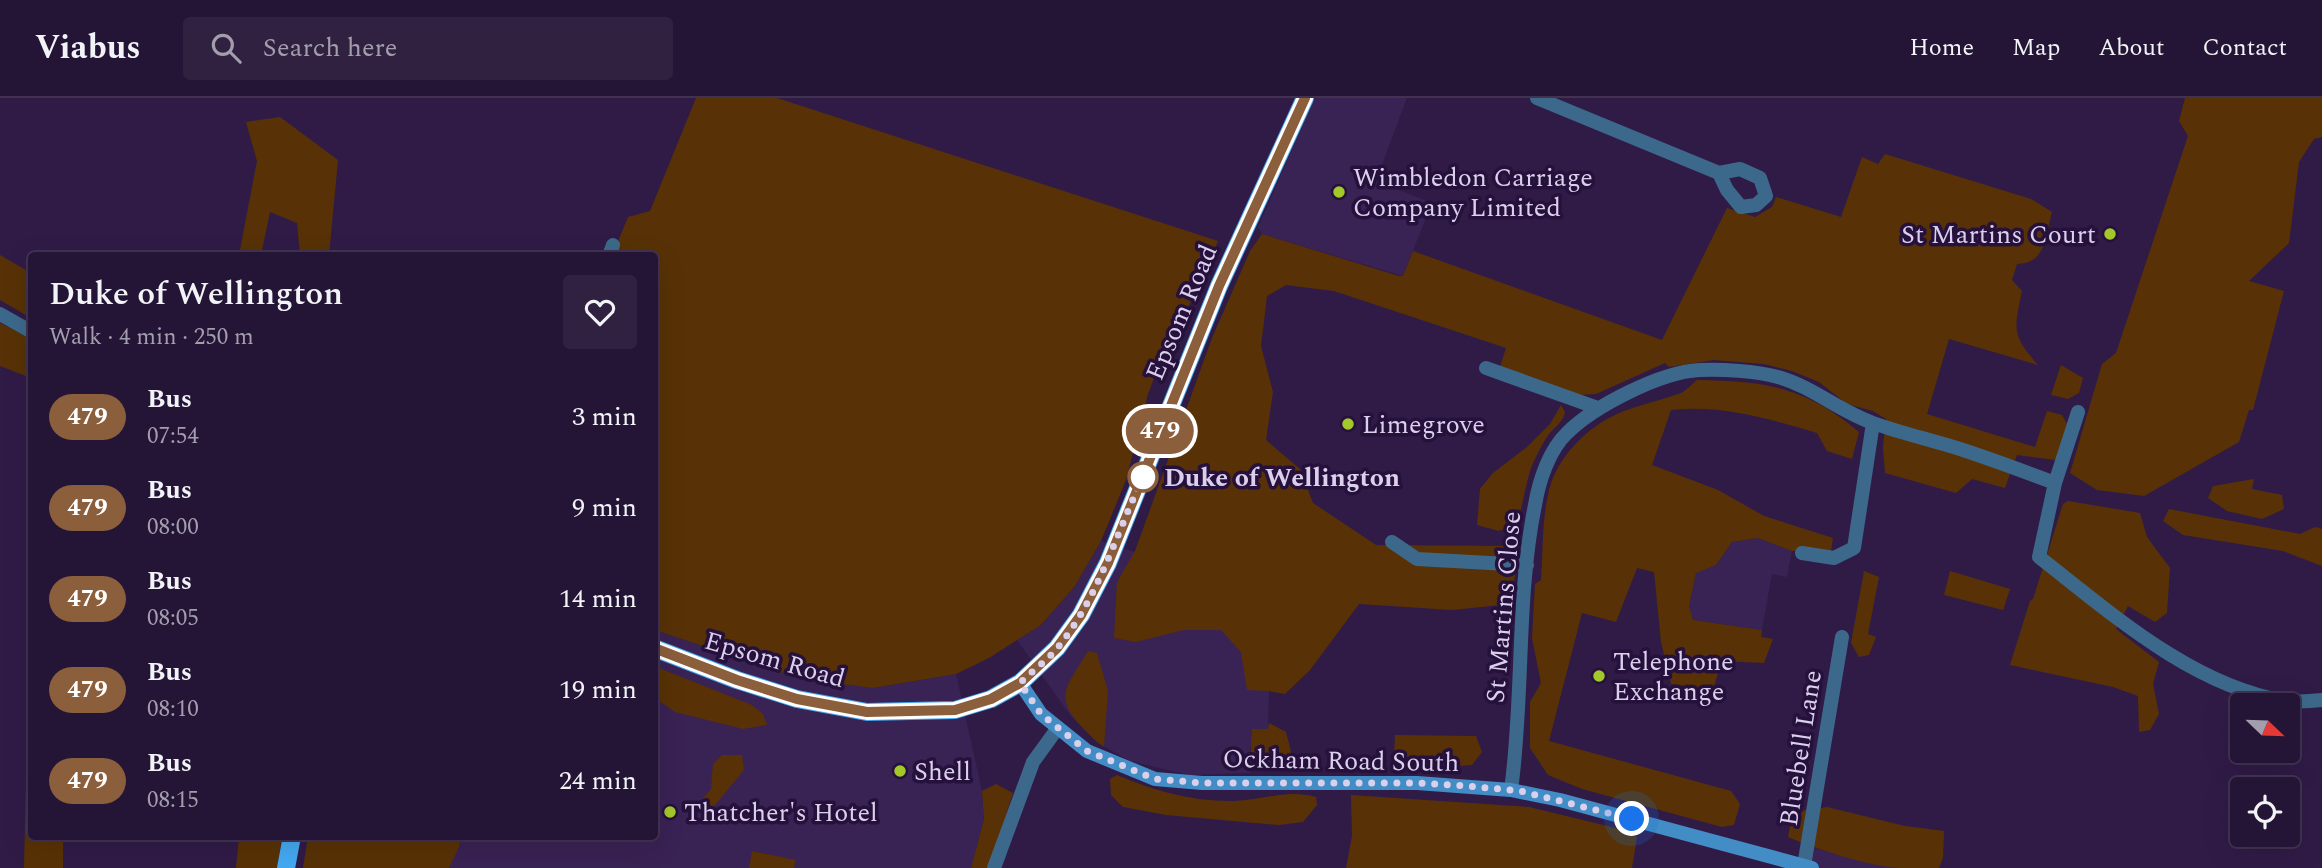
<!DOCTYPE html>
<html lang="en">
<head>
<meta charset="utf-8">
<style>
	body { margin:0; font-family:Spectral,serif; background:#302141; color:#f1f3f6; height:100vh; display:flex; flex-direction:column; font-size:26px; white-space:nowrap }
	* { box-sizing:border-box; margin:0 }
	p { font-size:23px; color:#a39ead }
	.icon { flex:none; width:38px; height:38px; fill:none; stroke:currentColor; stroke-width:2; stroke-linecap:round; stroke-linejoin:round }
	.map { position:relative; flex:1; overflow:hidden }
	.drawer { position:absolute; left:28px; top:154px; width:630px; height:588px; display:flex; flex-direction:column; background:#241435; border-radius:7px; box-shadow:0 7px 28px #0002,0 0 0 2px #413350 }
	.drawer>* { flex:none }
	.badge { padding:0 14px; border-radius:23px; font-size:24px; line-height:46px }
	.needle { width:46px; rotate:113deg }
	.fabs { position:absolute; left:2230px; top:595px; display:grid; gap:14px }
	.fabs a { display:grid; place-items:center; width:70px; height:70px; border-radius:7px; background:#241435; box-shadow:0 7px 28px #0002,0 0 0 2px #413350; font-size:35px }
	.you { position:absolute; width:35px; height:35px; margin:-18px; border:5px solid #fff; border-radius:50%; background:#1a73e8; box-shadow:0 0 0 10px #1a73e833 }
	.map>.badge { position:absolute; translate:-50% -50%; box-shadow:0 0 0 4px #fff }
	.round { display:grid; place-items:center; flex:none; width:74px; height:74px; border-radius:7px; background:#302141 }
	.head { display:flex; align-items:center; justify-content:space-between; height:119px; padding:0 21px }
	h1 { font-size:33px; font-weight:600; line-height:52px }
	ul { padding:0; list-style:none }
	li { display:flex; align-items:center; gap:21px; height:91px; padding:0 21px }
	li div { flex:1 }
	li b { display:block; font-size:26px }
	li em { font-style:normal }
	li .badge { min-width:77px; font-weight:700; text-align:center }
	header { display:flex; align-items:center; gap:42px; box-sizing:border-box; height:98px; padding:0 35px; background:#241435; border-bottom:2px solid #413350 }
	header strong { font-size:33px }
	nav { display:flex; gap:38px; margin-inline-start:auto; font-size:24px }
	.search { width:490px; height:63px; background:#302141; display:flex; align-items:center; gap:18px; box-sizing:border-box; padding:0 24px; border-radius:7px; color:#a39ead; font-size:26px }
	.map>svg:first-child { display:block }
</style>
</head>
<body>
<header>
<strong>Viabus</strong>
<div class="search"><svg class="icon" aria-label="search" viewBox="0 0 24 24"><circle cx="10" cy="10" r="6"/><path d="M15 15l6 6"/></svg>Search here</div>
<nav><a>Home</a><a>Map</a><a>About</a><a>Contact</a></nav>
</header>
<div class="map">
<svg width="2322" height="770" viewBox="0 0 2322 770">
	<rect width="100%" height="100%" fill="#301b47"/>
	<!-- built -->
	<path fill="#392254" d="M1315,0H1407L1376,83L1432,105L1403,178L1262,136L1258,129Z
		M1758,440L1792,453L1787,479L1772,476L1762,532L1693,522L1689,508L1696,474L1716,467L1732,444Z
		M1101,443L1261,495L1269,593L1268,631L1250,649V675L1189,677L1130,663L1098,645L1070,617L1017,542L1041,527L1075,488Z
		M655,532L801,581L873,590L956,576L982,693L984,721L971,770H794L796,763L753,753L749,770H303L308,739L654,738Z
		M1813,750L1881,767L1898,770H1808Z"/>
	<!-- green -->
	<path fill="#583206" d="M696,0H777L1218,143L1204,179L1162,258L1148,296L1126,382L1101,443L1075,488L1041,527L989,560L956,576L873,590L801,581L655,532L654,158H612L628,119L650,113Z
		M2185,0H2322V39L2314,41L2299,64L2289,145L2249,183L2284,193L2253,312H2249L2239,344L2144,398L2097,392L2070,375L2102,266L2116,255L2188,38L2179,23Z
		M280,19L338,62L329,157H300L297,125L270,114L261,157H239L257,63L246,24Z
		M1885,56L2031,101L2052,114C2045,138 2047,165 2017,166L2012,182L2022,193C2014,232 2011,236 2038,267L1949,241L1927,316L2035,349L2047,313L2062,317L2067,326L2056,362L2017,357L2005,390L1972,381L1956,395L1885,375L1883,349L1886,321L1873,313L1847,306L1819,284L1792,273L1764,266L1714,262L1669,269L1665,265L1596,296L1579,297L1500,269L1506,250L1334,193L1286,187L1267,198L1261,248L1273,294L1266,342L1300,371L1313,405L1376,447L1506,448L1516,472L1510,506L1452,512L1359,506L1310,572L1285,596L1269,593L1247,592L1241,554L1221,532H1184L1136,544L1114,540L1117,484L1135,453L1212,240L1250,153L1262,136L1399,178H1403L1413,153L1662,242L1727,110L1755,119L1772,109L1776,99L1841,119L1862,59L1878,66Z
		M0,157L31,175V220L0,202Z
		M0,225L31,240V280L0,268Z
		M2061,267L2083,280L2079,295L2068,301L2051,297Z
		M1697,282C1765,283 1806,289 1859,334L1852,361L1827,353L1817,335C1770,321 1721,306 1671,312L1652,367L1718,392L1764,418L1833,440L1831,453H1792L1758,440L1732,444L1716,467L1696,475L1689,508L1693,522L1762,532L1761,539L1773,541L1764,565L1722,563L1713,591L1671,586L1661,544L1654,474L1637,470L1616,524L1582,515L1549,643L1731,693L1740,706L1734,727L1722,729L1582,691L1548,677L1530,650V604L1541,585L1532,540L1535,486L1541,482C1543,454 1542,424 1548,397C1555,359 1590,326 1624,313C1643,306 1662,302 1681,295C1687,292 1692,286 1697,282Z
		M1561,307L1565,314C1563,324 1556,328 1549,336C1544,343 1539,352 1535,361C1525,381 1525,404 1516,426L1499,433L1477,427L1480,391L1493,375L1527,349L1550,326Z
		M2254,381L2252,391L2282,397L2284,411L2262,421L2227,413L2208,400L2213,388Z
		M2068,403L2140,415L2147,439L2170,470L2167,515L2155,524L2128,508L2116,531L2159,564L2153,586L2159,616L2150,632L2139,634L2138,598L2113,589L2010,567L2030,503L2033,501L2063,406Z
		M2169,411L2300,436L2315,429L2322,431V468L2283,453L2183,437L2163,423Z
		M1864,473L1879,479L1868,536L1876,539L1869,557L1859,559L1851,545Z
		M1950,473L2010,491L2003,512L1944,497Z
		M1088,553L1097,555L1108,593L1104,649C1096,644 1090,637 1083,630C1051,598 1069,586 1088,553Z
		M654,568L752,607L763,616L767,627L743,631L675,614L655,600Z
		M31,609L32,738L63,739V770H24L27,632Z
		M1269,625L1286,634L1294,665H1250L1252,631H1268Z
		M1395,637L1476,638L1482,654L1472,667L1426,670L1394,659Z
		M722,657H742L744,672L709,714L698,706L711,691L713,666Z
		M1117,677C1154,693 1194,704 1234,703C1263,702 1287,691 1316,699L1317,707L1303,724L1279,727L1166,717L1123,709L1111,697L1110,681Z
		M996,686L1013,695L989,770H971L984,721L982,693Z
		M1351,697L1529,709L1624,732L1637,739L1632,770H1346L1352,738Z
		M1827,709L1905,728L1944,733L1943,760L1939,770C1926,770 1913,770 1900,770C1867,768 1819,752 1788,739L1793,714Z
		M239,739H282L277,770H236Z
		M308,739V738L460,739L459,749L449,770H303Z
		M752,753L796,762L794,770H749Z"/>
	<g fill="none" stroke-linecap="round" stroke-linejoin="round">
		<!-- minor -->
		<path stroke="#3c698b" stroke-width="14" d="M1537,0L1719,75L1740,71L1760,80L1766,98L1756,107L1741,109L1727,92L1719,75
			M609,158L613,147
			M0,216L32,234
			M1486,270L1598,310
			M2078,314L2055,385L2039,459C2111,515 2191,587 2284,603C2296,605 2310,603 2322,602
			M1392,444L1417,461L1527,467
			M1802,455L1834,460L1854,450L1873,325
			M1511,692C1524,598 1516,500 1535,407C1539,383 1549,352 1567,335C1594,308 1661,274 1699,272C1723,271 1755,273 1778,279C1813,289 1839,313 1873,325C1901,335 1931,342 1960,351C1991,361 2023,373 2055,385
			M1804,768L1842,539
			M994,770L1033,664L1057,631"/>
		<!-- secondary -->
		<path stroke="#428dc5" stroke-width="14" d="M1020,585L1041,616L1087,653L1155,681L1202,685H1417L1511,692L1560,702L1812,770"/>
		<!-- primary -->
		<path stroke="#44a9f1" stroke-width="18" d="M654,550L737,582L797,601L867,614L955,612L991,601L1020,585L1057,550L1081,517L1108,465L1219,188L1305,0
			M286,770L292,738"/>
	</g>
	<g fill="none" stroke-linecap="round" stroke-linejoin="round">
		<!-- line casing -->
		<g stroke="#fff" stroke-width="16">
			<path id="line" d="M654,550L737,582L797,601L867,614L955,612L991,601L1020,585L1057,550L1081,517L1108,465L1219,188L1305,0"/>
		</g>
		<!-- line -->
		<use href="#line" stroke="#8b5e3c" stroke-width="10"/>
		<!-- walk -->
		<path stroke="#dbd0ec" stroke-width="7" stroke-dasharray="0 12.6" d="M1143,379C1116,436 1099,498 1059,548C1048,562 1032,573 1020,585L1041,616L1087,653L1155,681L1202,685H1417L1468,688L1520,693L1632,721"/>
	</g>
	<!-- markers -->
	<g fill="#a2c929" stroke="#26113c" stroke-width="2.5">
		<circle cx="1339" cy="94" r="7"/>
		<circle cx="2110" cy="136" r="7"/>
		<circle cx="1348" cy="326" r="7"/>
		<circle cx="1599" cy="578" r="7"/>
		<circle cx="900" cy="673" r="7"/>
		<circle cx="670" cy="714" r="7"/>
	</g>
	<circle fill="#fff" stroke="#8b5e3c" stroke-width="3.5" cx="1143" cy="379" r="14"/>
	<g text-anchor="middle" stroke-width="7" stroke-linejoin="round" paint-order="stroke">
		<!-- poi labels -->
		<g font-size="26" fill="#dbd0ec" stroke="#26113c" text-anchor="start">
			<text x="1353" y="88">Wimbledon Carriage<tspan x="1353" dy="30">Company Limited</tspan></text>
			<text x="2096" y="145" text-anchor="end">St Martins Court</text>
			<text x="1362" y="335">Limegrove</text>
			<text x="1613" y="572">Telephone<tspan x="1613" dy="30">Exchange</tspan></text>
			<text x="914" y="682">Shell</text>
			<text x="684" y="723">Thatcher's Hotel</text>
		</g>
		<!-- street labels -->
		<g font-size="26" fill="#dbd0ec" stroke="#26113c">
			<text transform="translate(1181 214) rotate(-67)" y="9">Epsom Road</text>
			<text transform="translate(1503 509) rotate(-85)" y="9">St Martins Close</text>
			<text transform="translate(775 561) rotate(16)" y="9">Epsom Road</text>
			<text transform="translate(1800 650) rotate(-81)" y="9">Bluebell Lane</text>
			<text transform="translate(1341 662) rotate(1)" y="9">Ockham Road South</text>
		</g>
		<!-- stop labels -->
		<g font-size="26" font-weight="bold" fill="#dbd0ec" stroke="#26113c" text-anchor="start">
			<text x="1164" y="388">Duke of Wellington</text>
		</g>
	</g>
</svg>
<div class="fabs">
<a><svg class="needle" viewBox="-14 -14 28 28"><path d="M0-13l5 13h-10z" fill="#e53935"/><path d="M0 13l5-13h-10z" fill="#a39ead"/></svg></a>
<a><svg class="icon" aria-label="locate" viewBox="0 0 24 24"><circle cx="12" cy="12" r="6"/><path d="M12 2v4M12 18v4M2 12h4M18 12h4"/></svg></a>
</div>
<div class="you" style="left:1632px;top:721px"></div>
<b class="badge" style="left:1160px;top:333px;background:#8b5e3c;color:#fff">479</b>
<section class="drawer">
<div class="head"><div><h1>Duke of Wellington</h1><p>Walk · 4 min · 250 m</p></div><a class="round"><svg class="icon" aria-label="heart" viewBox="0 0 24 24"><path d="M12 20l-8-8c-3-5 5-10 8-4 3-6 11-1 8 4z"/></svg></a></div>
<ul>
<li><span class="badge" style="background:#8b5e3c;color:#fff">479</span><div><b>Bus</b><p>07:54</p></div><em>3 min</em></li>
<li><span class="badge" style="background:#8b5e3c;color:#fff">479</span><div><b>Bus</b><p>08:00</p></div><em>9 min</em></li>
<li><span class="badge" style="background:#8b5e3c;color:#fff">479</span><div><b>Bus</b><p>08:05</p></div><em>14 min</em></li>
<li><span class="badge" style="background:#8b5e3c;color:#fff">479</span><div><b>Bus</b><p>08:10</p></div><em>19 min</em></li>
<li><span class="badge" style="background:#8b5e3c;color:#fff">479</span><div><b>Bus</b><p>08:15</p></div><em>24 min</em></li>
</ul>
</section>
</div>
</body>
</html>
